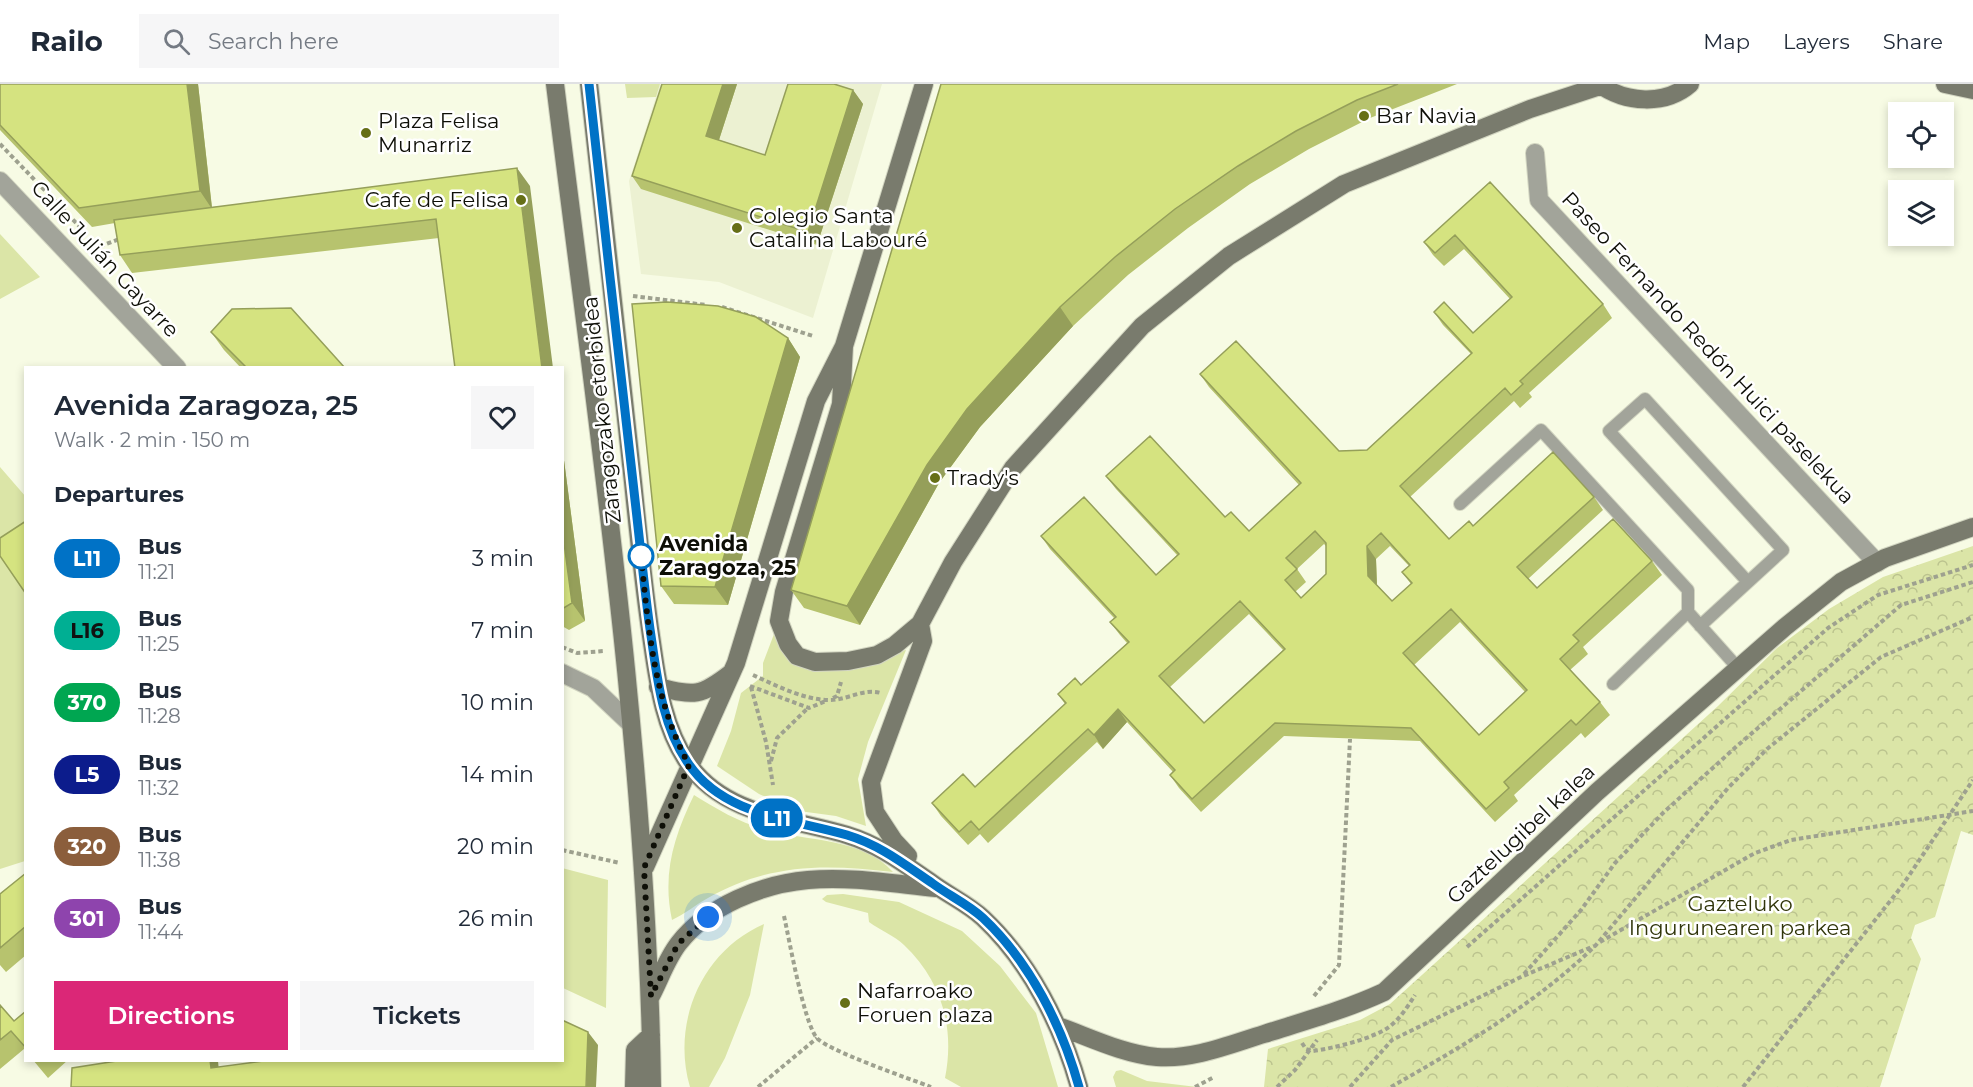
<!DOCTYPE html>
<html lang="en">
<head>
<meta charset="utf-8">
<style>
	body { margin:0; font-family:Montserrat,sans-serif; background:#f6f6f7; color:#1f2937; height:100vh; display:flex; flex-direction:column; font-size:22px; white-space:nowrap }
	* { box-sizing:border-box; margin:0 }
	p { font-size:20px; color:#747a83 }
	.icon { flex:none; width:33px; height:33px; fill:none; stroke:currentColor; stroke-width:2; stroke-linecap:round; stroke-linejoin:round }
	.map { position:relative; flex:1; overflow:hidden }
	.side { position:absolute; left:24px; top:282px; width:540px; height:696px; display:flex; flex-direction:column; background:#fff; border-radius:0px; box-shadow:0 3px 9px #0003 }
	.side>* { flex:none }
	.badge { padding:0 12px; border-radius:20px; font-size:21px; line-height:39px }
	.buttons { position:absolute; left:1888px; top:18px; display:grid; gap:12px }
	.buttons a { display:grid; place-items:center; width:66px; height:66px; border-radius:0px; background:#fff; box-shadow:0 3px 9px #0003; font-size:30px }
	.you { position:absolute; width:30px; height:30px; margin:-15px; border:4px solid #fff; border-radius:50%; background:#1a73e8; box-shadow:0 0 0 9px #1a73e833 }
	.map>.badge { position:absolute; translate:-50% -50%; box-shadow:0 0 0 3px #fff }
	h2 { padding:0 30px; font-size:22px; line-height:54px }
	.round { display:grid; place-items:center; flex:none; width:63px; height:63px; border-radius:0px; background:#f6f6f7 }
	.overview { display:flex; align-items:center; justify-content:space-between; height:102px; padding:0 30px }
	h1 { font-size:28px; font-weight:600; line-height:45px }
	.action { display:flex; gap:12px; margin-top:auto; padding:12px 30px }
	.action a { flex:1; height:69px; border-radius:0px; background:#db2777; color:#fff; font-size:24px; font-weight:600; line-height:69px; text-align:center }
	.action a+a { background:#f6f6f7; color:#1f2937 }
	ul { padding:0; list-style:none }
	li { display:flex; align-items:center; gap:18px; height:72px; padding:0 30px }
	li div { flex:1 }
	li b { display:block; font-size:22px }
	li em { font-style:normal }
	li .badge { min-width:66px; font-weight:700; text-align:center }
	header { display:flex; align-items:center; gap:36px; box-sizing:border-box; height:84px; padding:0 30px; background:#fff; border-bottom:2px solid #e0e1e3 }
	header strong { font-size:28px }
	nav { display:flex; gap:33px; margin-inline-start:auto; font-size:21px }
	.search { width:420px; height:54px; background:#f6f6f7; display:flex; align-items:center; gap:15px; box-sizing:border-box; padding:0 21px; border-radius:0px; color:#747a83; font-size:22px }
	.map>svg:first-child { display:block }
</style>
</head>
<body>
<header>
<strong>Railo</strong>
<div class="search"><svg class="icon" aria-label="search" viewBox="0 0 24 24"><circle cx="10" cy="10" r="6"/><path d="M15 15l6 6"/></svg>Search here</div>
<nav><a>Map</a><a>Layers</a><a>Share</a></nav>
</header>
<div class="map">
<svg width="1973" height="1003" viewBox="0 0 1973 1003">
	<defs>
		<pattern id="park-crowns" width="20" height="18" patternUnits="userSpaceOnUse" patternTransform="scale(1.5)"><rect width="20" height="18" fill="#dbe5a7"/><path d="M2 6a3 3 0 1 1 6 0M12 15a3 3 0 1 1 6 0" fill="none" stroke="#bbc38e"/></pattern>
	</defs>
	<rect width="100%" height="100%" fill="#f7fbe4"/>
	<!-- built -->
	<path fill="#ecf1d2" d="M660,0H882L813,234L719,198L641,190L629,97Z"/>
	<!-- grass -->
	<path fill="#dbe5a7" d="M625,0H660L656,13L627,14Z
		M0,150L40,193L0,215Z
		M0,383L26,413L25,777L0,785Z
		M779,537C781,544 783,553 787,559C811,592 873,572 906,566L868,658L858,695L866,742L836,732L799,727L759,710L717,682L731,647L741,609L763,592V579Z
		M694,711C717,725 738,738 764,745C806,758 863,753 893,788C825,780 770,779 708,814C695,821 685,830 672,836C662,790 674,752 694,711Z
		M562,784L608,796L606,924L563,904Z
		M843,810L899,818L962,847L1000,882L1036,929L1058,1003H961L945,994C955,944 942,897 904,861C895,852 880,846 869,838L868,829L826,818L822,815L827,811Z
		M764,840L750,911L725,974L709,1003H690C671,938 702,867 764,840Z
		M1121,986L1147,997L1197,1003H1116L1113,993L1116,987Z"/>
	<!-- park -->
	<path fill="url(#park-crowns)" d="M1973,462V751L1961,747L1935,833L1915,841L1911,854L1921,875L1880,1003H1264L1268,965L1360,936L1390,920L1718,622L1777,564L1829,525L1883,493Z"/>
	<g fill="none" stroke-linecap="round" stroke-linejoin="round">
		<!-- lane casing -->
		<g stroke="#d2d5c1" stroke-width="14">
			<path id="lane" d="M1460,420L1541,346L1688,506V528
				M1700,542L1783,466L1645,315L1609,347L1748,498
				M1613,600L1688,528L1738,584"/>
		</g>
		<!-- street casing -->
		<g stroke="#d2d5c1" stroke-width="20">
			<path id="street" d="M1535,69L1539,116L1877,479
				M0,97L177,284
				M562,589L593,604L631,640"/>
		</g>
		<!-- secondary casing -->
		<g stroke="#d2d5c1" stroke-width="20">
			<path id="secondary" d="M555,0C596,333 647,667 652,1003
				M589,0C604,133 618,265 633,398C638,447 643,496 650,545C657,591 661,640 688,679C723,731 793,735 847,751C880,761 904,780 932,799C948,811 968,820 983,834C1030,878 1062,942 1079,1003
				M1599,0C1625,19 1665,22 1690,0
				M1945,0L1973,6
				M844,262L841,320L784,508L779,537L788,560L797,572L815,578L848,577L877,571L895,561L920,540L953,478L1013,384L1142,242L1229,172L1344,100L1530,25L1600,2
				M658,603C695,612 700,613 731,589
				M908,772L894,757L875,728L871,698L923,557L920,540
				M645,783L736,579L816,317L844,262L924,0
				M651,912C660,895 667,874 679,859C708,822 762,800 808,796C850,792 895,800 936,804
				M1058,942C1089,953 1123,970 1157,973C1193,976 1231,960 1264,950C1305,937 1345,926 1384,908L1597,708L1785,543L1841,498L1885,474L1973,443
				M634,1003L635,966L651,951"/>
		</g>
		<!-- path -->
		<path stroke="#9ea18f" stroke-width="4" stroke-dasharray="4.5 3" stroke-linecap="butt" d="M0,60L81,144L82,151
			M93,165L122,154
			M633,212L706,221
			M722,223L813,252
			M562,563L577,569L604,567
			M753,591C777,602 804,616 830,616C847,616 864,604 881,609
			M750,602L809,624L826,617
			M751,603L766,658L773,701
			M833,614L837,612L841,598
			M771,677L777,654L808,624
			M562,766L620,779
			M784,832C790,859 803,934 816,953C825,966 911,995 931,1003
			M1600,858L1755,769L1791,756L1973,727
			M1467,863L1828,544L1878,511L1973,481
			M1524,890L1581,826L1615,779L1664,728L1737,662L1901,521L1973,498
			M1314,912L1339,881L1350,655
			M1302,959L1306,965L1313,967C1334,964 1372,955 1389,943C1400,935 1408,922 1415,911
			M758,1003L817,954
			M1195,1003L1214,993
			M1277,1003L1295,986L1317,956
			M1350,1003L1392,956L1523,892L1594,862
			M1391,1003C1463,962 1537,919 1596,861L1728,704L1767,665L1881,573L1973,533
			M1743,1003L1902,802L1973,696"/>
		<!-- lane -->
		<use href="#lane" stroke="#a2a49a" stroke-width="12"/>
		<!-- street -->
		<use href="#street" stroke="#a2a49a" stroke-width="18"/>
		<!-- secondary -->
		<use href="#secondary" stroke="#797b6d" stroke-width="18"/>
	</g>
	<!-- wall -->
	<path fill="#b7c36e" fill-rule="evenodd" d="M0,0H198L212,123L530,102L439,154L132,189L120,171L115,139L92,143L0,46Z
		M662,0H737L719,56L765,71L853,6L863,20L817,161L641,105L632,92Z
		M941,0H1457L1370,34L1309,65L1250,100L1188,144L1128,191L1073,242L980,343L939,399L860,541L804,524L791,506Z
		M1490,98L1603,220L1612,234L1529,309L1532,313L1520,324L1514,317L1410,413L1449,455L1473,442L1594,413L1603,426L1528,495L1537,504L1652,477L1662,491L1583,563L1588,570L1570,586L1600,618L1610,631L1585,654L1581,649L1514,711L1518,717L1495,738L1420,657L1284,652L1201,728L1179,704L1170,691L1173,688L1127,638L1103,665L1097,658L988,759L980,750L968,761L941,732L932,719L975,703L1065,620L1058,610L1081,601L1127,559L1120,551L1110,538L1114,534L1050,465L1041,452L1156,491L1177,471L1116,405L1106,392L1225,433L1249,447L1299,401L1209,303L1200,290L1339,367L1367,366L1471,270L1443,241L1434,228L1473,249L1510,215L1464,165L1444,182L1433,171L1424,158ZM1324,460L1326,462V490L1301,514L1295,508L1306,498L1297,485ZM1390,462L1409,482L1402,488L1411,500L1392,517L1377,501L1376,475ZM1249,530L1283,566L1204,639L1170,603ZM1460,538L1525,608L1479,651L1414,581Z
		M211,248L345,284H241L224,266Z
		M788,254L800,273L728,521L674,520L661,502Z
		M562,361L585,537L569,546L562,542Z
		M26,789V871L6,888L0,881V810Z
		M0,921L14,937L26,927V967L24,965L0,985Z
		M33,976H68L48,994Z"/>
	<!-- shaded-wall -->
	<path fill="#959f5a" d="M187,0H198L212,125L200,107Z
		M723,0H737L716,65L706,52Z
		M853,6L863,20L817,161L808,148Z
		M517,84L530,102L553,284H542Z
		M1060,223L1073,242L980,343L939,399L860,541L847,522L927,381L967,325Z
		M788,254L800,273L728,521L715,503Z
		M562,361L585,537L572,519L562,444Z
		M1367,462L1376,475L1377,505L1368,492Z
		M1118,625L1127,638L1103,665L1094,651Z
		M588,948L598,961L596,1003H586Z
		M210,976L218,977L220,997L211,984Z"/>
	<!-- building -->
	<path fill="#d5e380" stroke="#959f5a" stroke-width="1.5" fill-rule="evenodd" d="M0,0H187L200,107L79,124L0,41Z
		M662,0H723L706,52L765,71L788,0H834L853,6L808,148L632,92Z
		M941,0H1398L1357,16L1296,47L1238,82L1175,125L1115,173L1060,223L967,325L927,381L847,522L791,506Z
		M517,84L542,284H455L436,135L120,171L114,136Z
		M1490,98L1603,220L1520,297L1523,300L1511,311L1505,304L1400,402L1449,455L1469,437L1473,442L1553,368L1594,413L1517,483L1537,504L1613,435L1652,477L1573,551L1579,557L1560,575L1600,618L1576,641L1571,636L1504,698L1509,704L1486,725L1411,644L1275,639L1192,715L1170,691L1175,686L1118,625L1094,651L1088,645L979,746L971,737L959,748L932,719L963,690L975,703L1066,619L1058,610L1075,594L1081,601L1129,558L1110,538L1116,533L1041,452L1084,413L1156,491L1179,470L1106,392L1150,352L1225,433L1231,428L1249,447L1301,399L1200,290L1236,257L1339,367L1367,366L1472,269L1434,228L1444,218L1473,249L1512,213L1455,151L1435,169L1424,158ZM1315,447L1326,459V490L1301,514L1285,496L1297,485L1286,474ZM1381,449L1410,481L1402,488L1412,499L1392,517L1368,492L1367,462ZM1240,517L1285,565L1204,639L1159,592ZM1451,525L1527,606L1479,651L1403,569Z
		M667,218L718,222L756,233L788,254L715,503L661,502L632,220Z
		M291,224L345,284H247L211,248L232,225Z
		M26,437V510L0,472V454Z
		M562,444L572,519L562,525Z
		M26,789V842L0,864V810Z
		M0,921L14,937L26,927V964L11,947L0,956Z
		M562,936L588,948L586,1003H71L72,984L123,976H210L211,984L271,976H562Z"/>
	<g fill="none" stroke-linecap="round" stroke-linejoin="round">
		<!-- line casing -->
		<g stroke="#fff" stroke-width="14">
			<path id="line" d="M589,0C604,139 619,277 635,416C640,459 644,502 650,545C657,591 661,640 688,679C723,732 793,735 847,751C880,761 904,780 932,799C948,811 968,820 983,834C1030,878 1062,942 1079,1003"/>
		</g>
		<!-- line -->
		<use href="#line" stroke="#0072c6" stroke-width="9"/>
		<!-- walk -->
		<path stroke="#0e0f07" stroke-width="6" stroke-dasharray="0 10.8" d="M641,472L640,462C648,538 652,613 689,681L644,784L651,912L678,860L708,833"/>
	</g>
	<!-- markers -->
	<g fill="#666f17" stroke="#fff" stroke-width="2">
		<circle cx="1364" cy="32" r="6"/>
		<circle cx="366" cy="49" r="6"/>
		<circle cx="521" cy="116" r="6"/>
		<circle cx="737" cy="144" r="6"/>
		<circle cx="935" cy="394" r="6"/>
		<circle cx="845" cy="919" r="6"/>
	</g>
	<circle fill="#fff" stroke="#0072c6" stroke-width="3" cx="641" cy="472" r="12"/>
	<g text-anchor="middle" stroke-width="5" stroke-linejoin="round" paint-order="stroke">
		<!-- poi labels -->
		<g font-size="21" fill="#0e0f07" stroke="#fff" text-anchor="start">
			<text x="1376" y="39">Bar Navia</text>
			<text x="378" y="44">Plaza Felisa<tspan x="378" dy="24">Munarriz</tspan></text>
			<text x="509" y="123" text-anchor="end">Cafe de Felisa</text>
			<text x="749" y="139">Colegio Santa<tspan x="749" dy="24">Catalina Labouré</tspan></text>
			<text x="947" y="401">Trady's</text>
			<text x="857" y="914">Nafarroako<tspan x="857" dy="24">Foruen plaza</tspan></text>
		</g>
		<!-- street labels -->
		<g font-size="21" fill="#0e0f07" stroke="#fff">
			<text transform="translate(105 175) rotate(47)" y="7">Calle Julián Gayarre</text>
			<text transform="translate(1708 264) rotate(47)" y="7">Paseo Fernando Redón Huici paselekua</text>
			<text transform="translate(602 326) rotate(-96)" y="7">Zaragozako etorbidea</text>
			<text transform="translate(1521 750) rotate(-43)" y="7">Gaztelugibel kalea</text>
		</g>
		<!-- stop labels -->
		<g font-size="21" font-weight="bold" fill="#0e0f07" stroke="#fff" text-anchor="start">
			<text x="659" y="467">Avenida<tspan x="659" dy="24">Zaragoza, 25</tspan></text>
		</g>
		<!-- park labels -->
		<g font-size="21" fill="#30350a" stroke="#fff">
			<text x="1740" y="827">Gazteluko<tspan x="1740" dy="24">Ingurunearen parkea</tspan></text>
		</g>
	</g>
</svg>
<div class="buttons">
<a><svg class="icon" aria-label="locate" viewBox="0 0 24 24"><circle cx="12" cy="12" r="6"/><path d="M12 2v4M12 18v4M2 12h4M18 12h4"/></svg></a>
<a><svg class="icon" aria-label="layers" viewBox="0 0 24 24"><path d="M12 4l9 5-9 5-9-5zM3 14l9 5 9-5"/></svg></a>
</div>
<div class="you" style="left:708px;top:833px"></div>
<b class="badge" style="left:777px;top:734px;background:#0072c6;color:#fff">L11</b>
<section class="side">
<div class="overview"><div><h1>Avenida Zaragoza, 25</h1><p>Walk · 2 min · 150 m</p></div><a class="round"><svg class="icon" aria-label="heart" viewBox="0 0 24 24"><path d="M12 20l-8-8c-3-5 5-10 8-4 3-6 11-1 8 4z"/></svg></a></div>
<h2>Departures</h2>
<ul>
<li><span class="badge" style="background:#0072c6;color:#fff">L11</span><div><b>Bus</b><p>11:21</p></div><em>3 min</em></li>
<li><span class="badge" style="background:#00af93;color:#111">L16</span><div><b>Bus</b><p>11:25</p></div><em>7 min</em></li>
<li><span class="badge" style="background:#00a651;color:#fff">370</span><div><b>Bus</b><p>11:28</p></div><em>10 min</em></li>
<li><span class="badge" style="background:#0c1c8c;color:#fff">L5</span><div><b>Bus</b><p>11:32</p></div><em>14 min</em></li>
<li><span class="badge" style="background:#8b5e3c;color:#fff">320</span><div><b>Bus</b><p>11:38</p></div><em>20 min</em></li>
<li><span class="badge" style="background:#8e44ad;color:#fff">301</span><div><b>Bus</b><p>11:44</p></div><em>26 min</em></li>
</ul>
<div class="action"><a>Directions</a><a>Tickets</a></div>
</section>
</div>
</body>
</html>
